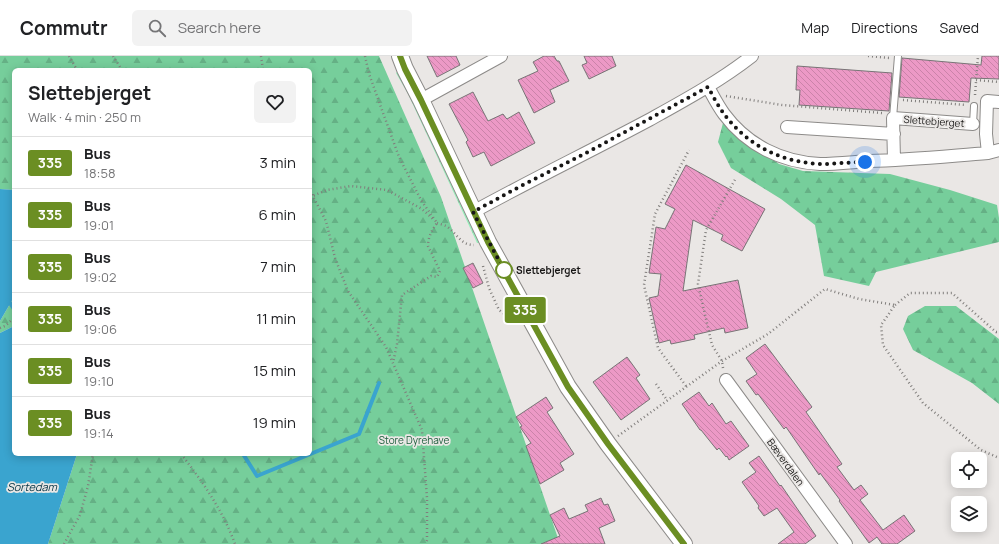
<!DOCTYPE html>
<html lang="en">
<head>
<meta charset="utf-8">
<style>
	body { margin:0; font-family:Manrope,sans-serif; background:#f2f2f2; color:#202124; height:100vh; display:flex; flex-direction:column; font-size:15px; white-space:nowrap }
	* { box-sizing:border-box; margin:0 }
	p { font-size:13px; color:#757577 }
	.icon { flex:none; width:22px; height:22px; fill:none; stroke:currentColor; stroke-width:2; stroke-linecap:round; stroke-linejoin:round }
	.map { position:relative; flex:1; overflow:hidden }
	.details { position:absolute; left:12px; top:12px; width:300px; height:388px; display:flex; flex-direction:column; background:#fff; border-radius:6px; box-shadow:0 2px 10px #0003 }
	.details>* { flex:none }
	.badge { padding:0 8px; border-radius:3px; font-size:14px; line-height:26px }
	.buttons { position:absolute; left:951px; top:396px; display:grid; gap:8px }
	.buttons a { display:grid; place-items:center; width:36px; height:36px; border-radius:6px; background:#fff; box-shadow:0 2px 10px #0003; font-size:20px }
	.you { position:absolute; width:20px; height:20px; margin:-10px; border:3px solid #fff; border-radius:50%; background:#1a73e8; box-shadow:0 0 0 6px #1a73e833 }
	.map>.badge { position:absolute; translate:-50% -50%; box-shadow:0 0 0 2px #fff }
	.round { display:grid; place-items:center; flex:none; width:42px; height:42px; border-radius:6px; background:#f2f2f2 }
	.headline { display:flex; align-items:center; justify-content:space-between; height:68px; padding:0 16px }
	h1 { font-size:19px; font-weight:700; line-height:30px }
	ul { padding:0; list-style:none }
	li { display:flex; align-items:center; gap:12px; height:52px; padding:0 16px; border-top:1px solid #e0e0e0 }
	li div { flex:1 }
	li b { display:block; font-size:15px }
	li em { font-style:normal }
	li .badge { min-width:44px; font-weight:700; text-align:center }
	header { display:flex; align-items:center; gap:24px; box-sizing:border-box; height:56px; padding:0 20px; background:#fff; border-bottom:1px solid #e0e0e0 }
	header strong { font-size:19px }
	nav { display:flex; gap:22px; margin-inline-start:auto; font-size:14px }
	.search { width:280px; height:36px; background:#f2f2f2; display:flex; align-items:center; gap:10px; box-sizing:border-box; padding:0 14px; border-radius:6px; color:#757577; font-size:15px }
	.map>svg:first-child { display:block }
</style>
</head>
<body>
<header>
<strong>Commutr</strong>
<div class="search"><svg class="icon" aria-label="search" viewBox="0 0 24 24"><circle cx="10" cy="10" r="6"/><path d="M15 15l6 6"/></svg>Search here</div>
<nav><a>Map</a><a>Directions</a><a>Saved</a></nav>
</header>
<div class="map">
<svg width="999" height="488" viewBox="0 0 999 488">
	<defs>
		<pattern id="grass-tufts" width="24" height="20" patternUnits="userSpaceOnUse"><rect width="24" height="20" fill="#99efbc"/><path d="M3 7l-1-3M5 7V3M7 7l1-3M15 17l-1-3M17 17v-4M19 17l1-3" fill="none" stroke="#83cca1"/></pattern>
		<pattern id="forest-firs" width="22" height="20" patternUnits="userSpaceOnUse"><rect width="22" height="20" fill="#76ce9b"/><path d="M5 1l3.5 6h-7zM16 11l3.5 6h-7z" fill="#65b085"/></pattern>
		<pattern id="building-back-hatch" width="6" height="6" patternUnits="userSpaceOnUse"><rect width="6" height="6" fill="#ec99c6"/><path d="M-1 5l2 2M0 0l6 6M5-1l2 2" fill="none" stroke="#ca83a9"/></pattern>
	</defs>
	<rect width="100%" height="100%" fill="#eae7e5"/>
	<!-- grass -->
	<path fill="url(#grass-tufts)" d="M397,16L411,42L480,187H477L408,38L396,17Z"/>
	<!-- forest -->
	<path fill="url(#forest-firs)" d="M0,0H379L441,141L560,488H48L77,398H310V14H14V134L0,133Z
		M723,67L779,108L803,115L890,118L950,134L997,149L999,162V186L876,216L869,230L824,220L815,169L781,143L731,112L718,86Z
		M14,241V270L0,277V265Z
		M925,250H956L999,283V348L972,327L913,294L903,273L908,260Z"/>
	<!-- water -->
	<path fill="#3aa4cf" d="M0,133L14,134V241L0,265Z
		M14,270V398H77L48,488H0V277Z"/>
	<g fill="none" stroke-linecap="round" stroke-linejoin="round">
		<!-- stream -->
		<path stroke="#3aa4cf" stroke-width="4" d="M8,244L14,253
			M243,398L257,420L359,378L379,327"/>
	</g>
	<!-- building -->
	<path fill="url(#building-back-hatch)" stroke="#787476" d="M427,0H456L460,9L437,21Z
		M544,0H554L557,5H559L569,25L550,34L555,46L534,57L518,24L538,15L533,6Z
		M584,0H612L616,10L589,23L582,9L587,7Z
		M982,0H999V23L971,22L969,46L899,41L902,2L981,9Z
		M797,10L892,17L889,55L799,49L800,34H796Z
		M473,36L488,65L503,58L506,62L507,63L519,56L535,87L491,110L484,96L473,101L466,86L468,84L449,48Z
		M686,109L765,153L742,195L721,184L723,179L693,164L683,235L738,224L748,272L725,277L724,272L694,279L695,283L671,288L670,284L659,287L649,242L658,240L661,218L649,217L656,171L665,173L675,153L665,148Z
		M473,207L483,227L473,232L463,212Z
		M765,288L812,351L806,356L842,408L837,411L854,434L861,429L868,438L860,444L883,474L904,459L915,475L897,488H882L877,481L869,487L839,445L840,444L820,417L819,419L786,371L784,373L758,338L756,339L746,325L757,318L746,302Z
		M627,301L640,319L636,322L650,343L621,364L593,326Z
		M699,336L709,350L712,347L726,368L731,365L749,390L729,404L727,400L726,401L719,392L717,394L701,374H700L682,348Z
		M546,341L553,352L547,356L574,398L560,407L564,414L540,428L526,390L531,387L520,371L522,370L516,361Z
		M759,400L780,430L781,429L816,480L805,488H778L794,476L777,452L764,460L758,452L759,450L742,426L756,416L749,407Z
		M601,442L604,449L608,448L615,465L599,472L605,488H541L560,480L550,459L564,452L569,463L588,455L585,449Z"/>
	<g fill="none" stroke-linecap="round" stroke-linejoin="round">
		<!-- service casing -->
		<g stroke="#8d8b89" stroke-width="8">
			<path id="service" d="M893,62L898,0
				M973,68L974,50"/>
		</g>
		<!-- minor casing -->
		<g stroke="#8d8b89" stroke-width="14">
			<path id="minor" d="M708,31C713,40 718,50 724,58C747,89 781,106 820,108C836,108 853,106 869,105C908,104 948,100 988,97L999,94
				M421,44L501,0
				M787,71L894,78
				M988,97L986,78L987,45L999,46
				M894,104L893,62L973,68
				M473,156C531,124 591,95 649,64C685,44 720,25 752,0
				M726,324L846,488"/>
		</g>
		<!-- tertiary casing -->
		<g stroke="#8d8b89" stroke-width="18">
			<path id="tertiary" d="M400,0L405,13L421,44L488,186L568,331L608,388L684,488"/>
		</g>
		<!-- path -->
		<path stroke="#807e7c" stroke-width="2.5" stroke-dasharray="1 3" stroke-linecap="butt" d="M69,0L77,14
			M113,0L122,14
			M261,0L263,14
			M365,0L369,18L399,101L421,144L437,167C432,174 428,181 428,190L440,215L437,221L431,220L402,239L397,288L393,307
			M868,0L890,2
			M976,24L999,26
			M975,39L978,0
			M726,40L782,49L882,57
			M903,44L966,49
			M310,135L326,165L335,202L348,235L386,291L422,374L427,442V484L426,488
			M310,141L327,134L351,130L387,134L422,153L433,163
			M437,167C440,168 444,169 446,170C457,177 460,189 474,189
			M483,210L489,232L499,254L514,265
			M895,249L910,237H952L996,276H999
			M0,272L5,270L14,262
			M723,312L722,305L712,289L698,228L706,174L736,122
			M656,328L667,344
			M686,330L658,292L644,229L655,158L689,94
			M618,380L722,305L768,278L825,233L859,243L895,249L881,269L883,289L923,347L981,394L999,402
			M181,398C203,426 223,455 235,488
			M64,488L80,459L88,430L93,398"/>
		<!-- service -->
		<use href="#service" stroke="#fff" stroke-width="6"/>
		<!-- minor -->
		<use href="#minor" stroke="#fff" stroke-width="12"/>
		<!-- tertiary -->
		<use href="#tertiary" stroke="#fff" stroke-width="16"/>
	</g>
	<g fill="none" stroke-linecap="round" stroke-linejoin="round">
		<!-- line casing -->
		<g stroke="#fff" stroke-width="9">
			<path id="line" d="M400,0L405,13L421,44L488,186L568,331L608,388L684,488"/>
		</g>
		<!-- line -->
		<use href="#line" stroke="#6b8e23" stroke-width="6"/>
		<!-- walk -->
		<path stroke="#171615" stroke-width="4" stroke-dasharray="0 7.2" d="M504,214L473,156L519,131L588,96L708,31C713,40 718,50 724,58C747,89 782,107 822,108C836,108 850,106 865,106"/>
	</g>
	<!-- markers -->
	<circle fill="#fff" stroke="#6b8e23" stroke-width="2" cx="504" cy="214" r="8"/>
	<g text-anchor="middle" stroke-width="3.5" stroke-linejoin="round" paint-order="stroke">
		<!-- street labels -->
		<g font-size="10" fill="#171615" stroke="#eae7e5">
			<text transform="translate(934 65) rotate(4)" y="4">Slettebjerget</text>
			<text transform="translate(786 406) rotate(54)" y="4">Bæverdalen</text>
		</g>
		<!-- stop labels -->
		<g font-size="10" font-weight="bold" fill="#171615" stroke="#eae7e5" text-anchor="start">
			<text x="516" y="218">Slettebjerget</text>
		</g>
		<!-- park labels -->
		<g font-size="10" fill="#20603f" stroke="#eae7e5">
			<text x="414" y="388">Store Dyrehave</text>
		</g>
		<!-- water labels -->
		<g font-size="11" font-style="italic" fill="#033345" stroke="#eae7e5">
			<text x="32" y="435">Sortedam</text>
		</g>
	</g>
</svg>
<div class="buttons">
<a><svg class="icon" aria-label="locate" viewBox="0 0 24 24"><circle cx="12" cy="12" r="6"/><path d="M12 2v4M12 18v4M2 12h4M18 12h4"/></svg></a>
<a><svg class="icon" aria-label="layers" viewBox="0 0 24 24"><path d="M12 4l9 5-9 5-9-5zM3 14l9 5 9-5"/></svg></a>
</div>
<div class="you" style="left:865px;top:106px"></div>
<b class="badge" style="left:525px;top:254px;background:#6b8e23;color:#fff">335</b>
<section class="details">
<div class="headline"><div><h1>Slettebjerget</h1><p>Walk · 4 min · 250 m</p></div><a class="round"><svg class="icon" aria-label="heart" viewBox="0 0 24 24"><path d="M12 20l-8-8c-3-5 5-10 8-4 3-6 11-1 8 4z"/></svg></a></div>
<ul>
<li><span class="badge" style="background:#6b8e23;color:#fff">335</span><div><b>Bus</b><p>18:58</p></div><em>3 min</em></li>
<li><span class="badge" style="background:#6b8e23;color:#fff">335</span><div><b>Bus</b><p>19:01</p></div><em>6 min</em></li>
<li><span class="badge" style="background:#6b8e23;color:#fff">335</span><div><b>Bus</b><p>19:02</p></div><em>7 min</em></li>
<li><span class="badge" style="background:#6b8e23;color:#fff">335</span><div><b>Bus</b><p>19:06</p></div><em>11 min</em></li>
<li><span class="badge" style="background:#6b8e23;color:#fff">335</span><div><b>Bus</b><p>19:10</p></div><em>15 min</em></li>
<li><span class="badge" style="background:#6b8e23;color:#fff">335</span><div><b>Bus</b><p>19:14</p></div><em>19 min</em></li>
</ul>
</section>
</div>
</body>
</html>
